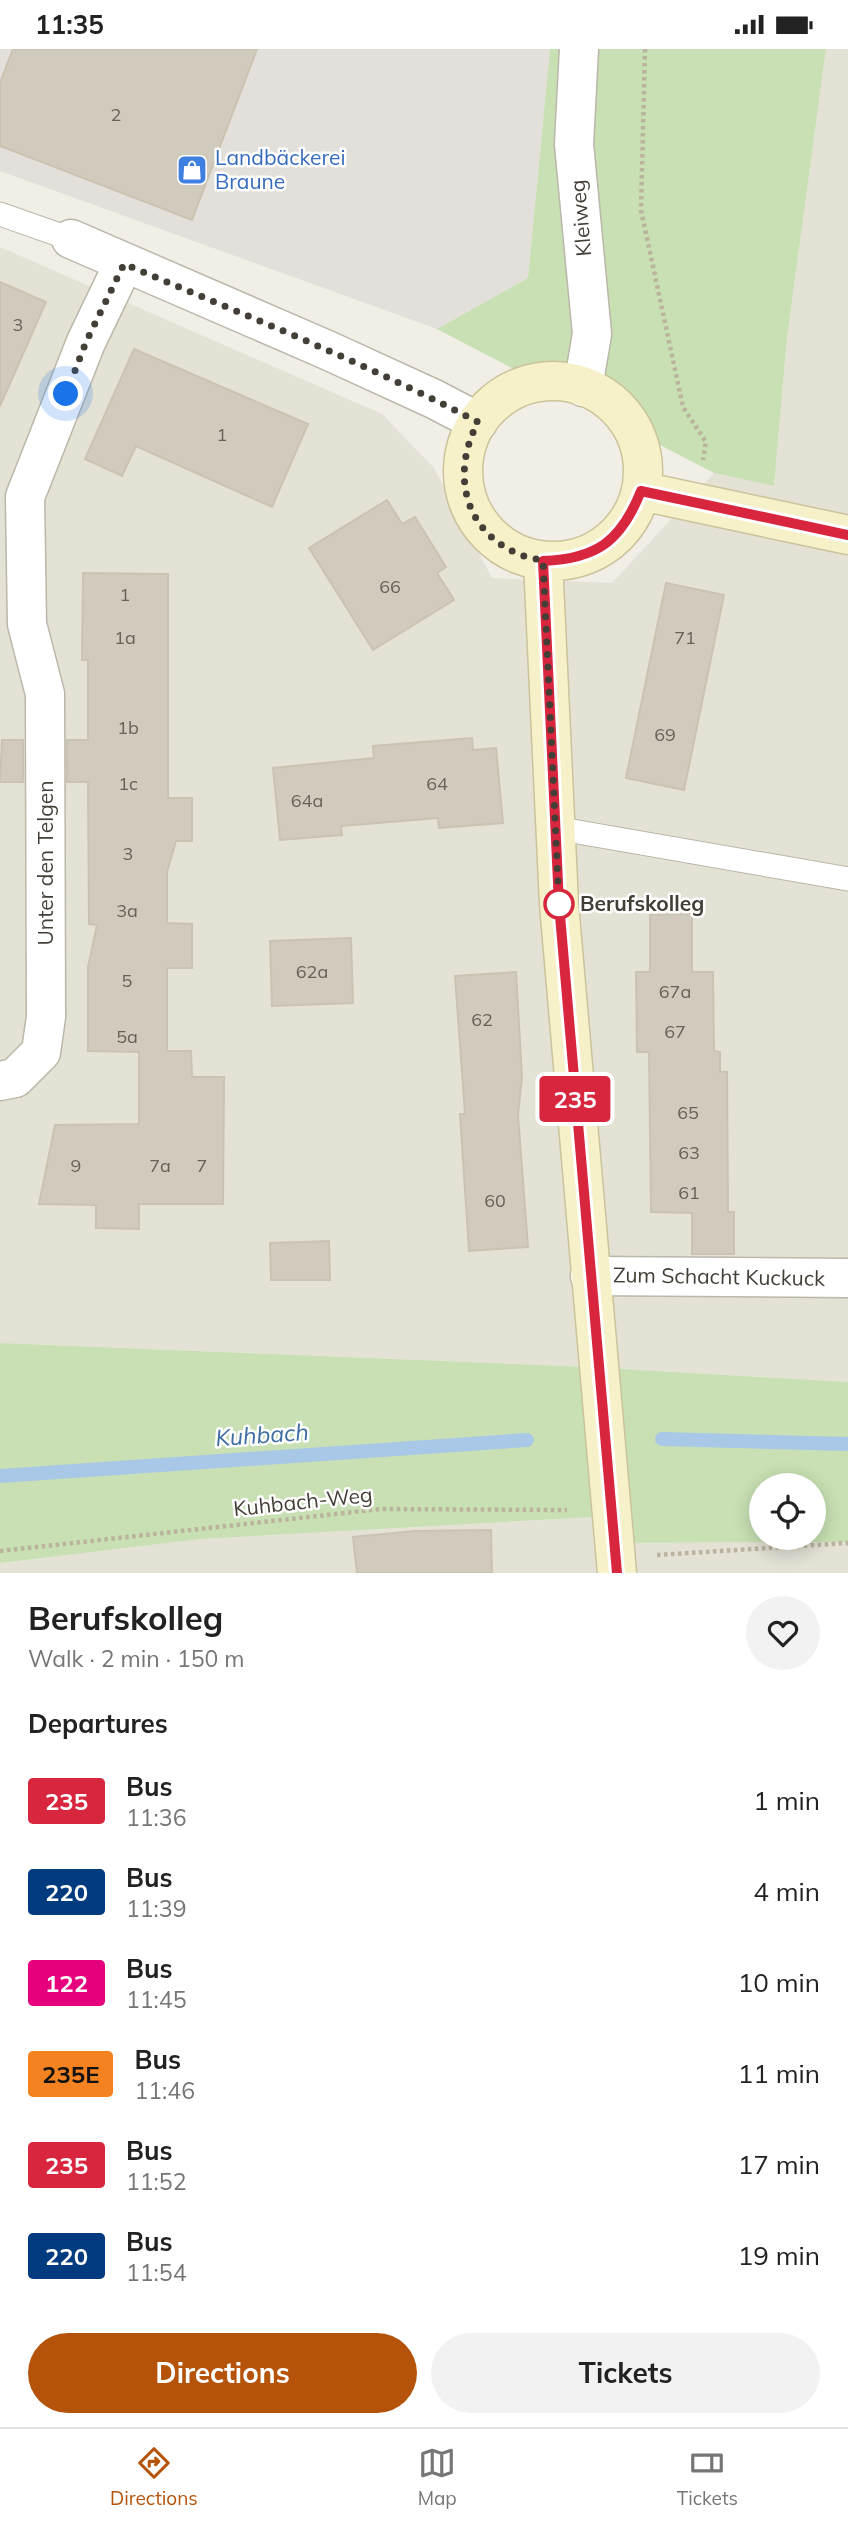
<!DOCTYPE html>
<html lang="en">
<head>
<meta charset="utf-8">
<style>
	body { margin:0; font-family:Mulish,sans-serif; background:#f2f2f2; color:#222; height:100vh; display:flex; flex-direction:column; font-size:26px; white-space:nowrap }
	* { box-sizing:border-box; margin:0 }
	p { font-size:23px; color:#767676 }
	.icon { flex:none; width:38px; height:38px; fill:none; stroke:currentColor; stroke-width:2; stroke-linecap:round; stroke-linejoin:round }
	.map { position:relative; height:1524px; overflow:hidden }
	.details { display:flex; flex-direction:column; background:#fff; flex:1 }
	.details>* { flex:none }
	.badge { padding:0 14px; border-radius:5px; font-size:24px; line-height:46px }
	.tools { position:absolute; left:749px; top:1424px; display:grid; gap:14px }
	.tools a { display:grid; place-items:center; width:77px; height:77px; border-radius:50%; background:#fff; box-shadow:0 4px 18px #0003; font-size:35px }
	.you { position:absolute; width:35px; height:35px; margin:-18px; border:5px solid #fff; border-radius:50%; background:#1a73e8; box-shadow:0 0 0 10px #1a73e833 }
	.map>.badge { position:absolute; translate:-50% -50%; box-shadow:0 0 0 4px #fff }
	h2 { padding:0 28px; font-size:26px; line-height:63px }
	.round { display:grid; place-items:center; flex:none; width:74px; height:74px; border-radius:37px; background:#f2f2f2 }
	.headline { display:flex; align-items:center; justify-content:space-between; height:119px; padding:0 28px }
	h1 { font-size:33px; font-weight:700; line-height:52px }
	.primary-button { display:flex; gap:14px; margin-top:auto; padding:14px 28px }
	.primary-button a { flex:1; height:80px; border-radius:42px; background:#b45309; color:#fff; font-size:28px; font-weight:700; line-height:80px; text-align:center }
	.primary-button a+a { background:#f2f2f2; color:#222 }
	ul { padding:0; list-style:none }
	li { display:flex; align-items:center; gap:21px; height:91px; padding:0 28px }
	li div { flex:1 }
	li b { display:block; font-size:26px }
	li em { font-style:normal }
	li .badge { min-width:77px; font-weight:700; text-align:center }
	.status { display:flex; justify-content:space-between; align-items:center; height:49px; padding:0 35px; background:#fff; direction:ltr }
	.status svg { height:19px; fill:currentColor }
	.dock { display:flex; justify-content:space-around; align-items:center; height:98px; border-top:2px solid #e0e0e0; background:#fff; font-size:19px; color:#767676 }
	.dock a { display:grid; justify-items:center; gap:4px }
	.dock .current { color:#b45309 }
	.map>svg:first-child { display:block }
</style>
</head>
<body>
<div class="status"><b>11:35</b><svg viewBox="0 0 49 12"><path d="M0 12V9h3v3zM5 12V6h3v6zM10 12V3h3v9zM15 12V0h3v12zM26 1h20v11H26zM47 4h2v5h-2z"/></svg></div>
<div class="map">
<svg width="848" height="1524" viewBox="0 0 848 1524">
	<rect width="100%" height="100%" fill="#f1eee6"/>
	<!-- residential -->
	<path fill="#e4e1d5" d="M826,0H848V1333L588,1318L0,1294V198L382,365L434,419L492,529L612,534L714,424L774,437L787,289Z
		M596,1468L598,1494L848,1493V1524H0V1514L201,1490Z"/>
	<!-- industrial -->
	<path fill="#e3e0db" d="M0,0H550L528,229L437,280L0,122Z"/>
	<!-- green -->
	<path fill="#c8e0b3" fill-rule="evenodd" d="M550,0H826L787,289L774,437L714,424L437,280L528,229Z
		M0,1294L588,1318L848,1333V1493L598,1494L595,1468L201,1490L0,1514ZM761,1437H814V1489H761Z"/>
	<g fill="none" stroke-linecap="round" stroke-linejoin="round">
		<!-- stream -->
		<path stroke="#a9c7e7" stroke-width="14" d="M662,1390L848,1395
			M0,1427L527,1391"/>
	</g>
	<!-- building -->
	<path fill="#d1cbbd" stroke="#cbc3b1" stroke-width="2" d="M13,0H257L192,171L0,97V34Z
		M0,233L46,253L0,357Z
		M134,300L308,375L272,458L136,397L122,427L85,410Z
		M387,451L402,475L415,468L446,518L437,524L454,551L373,601L309,499Z
		M83,524L168,525V749H192V792H176L167,823V874L192,875V919H167V1002H191L192,1028H224L223,1155H139V1180L96,1179V1156L39,1155L55,1076L139,1075V1003L88,1002V918L97,876L89,875L88,733H67V691H88V611H82Z
		M666,534L724,546L684,741L626,729Z
		M472,689L473,701L496,699L503,774L439,779L438,769L341,777L342,786L280,791L273,719L374,709L373,697Z
		M2,691H23V733H0Z
		M692,865V923H713L714,1002L720,1003V1023H727L728,1163H734V1205H692V1164L651,1163L649,1003H637L636,923H650V866Z
		M351,889L353,954L272,957L270,892Z
		M516,923L522,1028L518,1066L528,1198L469,1202L460,1065H465L455,927Z
		M329,1192L330,1231H271L270,1194Z
		M491,1481L492,1524H357L353,1488L415,1482Z"/>
	<g fill="none" stroke-linecap="round" stroke-linejoin="round">
		<!-- lane casing -->
		<g stroke="#bbb7aa" stroke-width="25">
			<path id="lane" d="M0,165L71,190
				M555,779L848,830"/>
		</g>
		<!-- street casing -->
		<g stroke="#bbb7aa" stroke-width="41">
			<path id="street" d="M579,0L574,95L592,285L583,338
				M71,190L327,301L434,350L478,373
				M0,1032L15,1029L41,1003L46,968L45,645L27,575L25,448L86,293L124,214
				M590,1227L848,1229"/>
		</g>
		<!-- secondary casing -->
		<g stroke="#cbc39b" stroke-width="41">
			<path id="secondary" d="M463 422a90 90 0 1 1 180 0a90 90 0 1 1-180 0Z
				M641,442L848,486
				M543,512L559,855L617,1524"/>
		</g>
		<!-- path -->
		<path stroke="#bbb39d" stroke-width="4.5" stroke-dasharray="3.5 3.5" stroke-linecap="butt" d="M645,0L641,161L683,358L706,393L703,411
			M0,1502L381,1460L567,1461
			M657,1506L848,1494"/>
		<!-- lane -->
		<use href="#lane" stroke="#fff" stroke-width="23"/>
		<!-- street -->
		<use href="#street" stroke="#fff" stroke-width="38"/>
		<!-- secondary -->
		<use href="#secondary" stroke="#f7f1c9" stroke-width="38"/>
	</g>
	<g fill="none" stroke-linecap="round" stroke-linejoin="round">
		<!-- line casing -->
		<g stroke="#fff" stroke-width="16">
			<path id="line" d="M617,1524L559,855L543,512C597,510 621,492 641,442L848,486"/>
		</g>
		<!-- line -->
		<use href="#line" stroke="#d7263d" stroke-width="10"/>
		<!-- walk -->
		<path stroke="#433f36" stroke-width="7" stroke-dasharray="0 12.6" d="M66,345L86,293L124,215C243,265 363,313 478,373C452,422 462,479 516,504C524,508 534,509 543,512L559,855"/>
	</g>
	<!-- icons -->
	<defs>
		<g id="shop-square" transform="scale(1.575)"><rect x="-9" y="-9" width="18" height="18" rx="4" fill="#3f7fe0" stroke="#fff"/><path d="M-5-2.5h2.3a2.7 3.5 0 0 1 5.4 0H5L5.5 6h-11ZM-1.5-2.5h3a1.5 2.3 0 0 0-3 0Z" fill="#fff"/></g>
	</defs>
	<g fill-rule="evenodd">
		<use href="#shop-square" x="192" y="121"/>
	</g>
	<!-- markers -->
	<circle fill="#fff" stroke="#d7263d" stroke-width="3.5" cx="559" cy="855" r="14"/>
	<g text-anchor="middle" stroke-width="5" stroke-linejoin="round" paint-order="stroke">
		<!-- number labels -->
		<g font-size="18" fill="#666258">
			<text x="116" y="72">2</text>
			<text x="18" y="282">3</text>
			<text x="222" y="392">1</text>
			<text x="390" y="544">66</text>
			<text x="125" y="552">1</text>
			<text x="125" y="595">1a</text>
			<text x="685" y="595">71</text>
			<text x="128" y="685">1b</text>
			<text x="665" y="692">69</text>
			<text x="128" y="741">1c</text>
			<text x="437" y="741">64</text>
			<text x="307" y="758">64a</text>
			<text x="128" y="811">3</text>
			<text x="127" y="868">3a</text>
			<text x="312" y="929">62a</text>
			<text x="127" y="938">5</text>
			<text x="675" y="949">67a</text>
			<text x="482" y="977">62</text>
			<text x="675" y="989">67</text>
			<text x="127" y="994">5a</text>
			<text x="688" y="1070">65</text>
			<text x="689" y="1110">63</text>
			<text x="76" y="1123">9</text>
			<text x="160" y="1123">7a</text>
			<text x="202" y="1123">7</text>
			<text x="689" y="1150">61</text>
			<text x="495" y="1158">60</text>
		</g>
		<!-- shop labels -->
		<g font-size="21" fill="#366cbe" stroke="#fff" text-anchor="start">
			<text x="215" y="116">Landbäckerei<tspan x="215" dy="24">Braune</tspan></text>
		</g>
		<!-- street labels -->
		<g font-size="21" fill="#433f36" stroke="#fff">
			<text transform="translate(581 169) rotate(-95)" y="7">Kleiweg</text>
			<text transform="translate(46 814) rotate(-90)" y="7">Unter den Telgen</text>
			<text transform="translate(719 1228) rotate(1)" y="7">Zum Schacht Kuckuck</text>
			<text transform="translate(303 1453) rotate(-6)" y="7">Kuhbach-Weg</text>
		</g>
		<!-- stop labels -->
		<g font-size="21" font-weight="bold" fill="#433f36" stroke="#fff" text-anchor="start">
			<text x="580" y="862">Berufskolleg</text>
		</g>
		<!-- water labels -->
		<g font-size="23" font-style="italic" fill="#3d6da1" stroke="#fff">
			<text transform="translate(262 1386) rotate(-4)" y="8">Kuhbach</text>
		</g>
	</g>
</svg>
<div class="tools">
<a><svg class="icon" aria-label="locate" viewBox="0 0 24 24"><circle cx="12" cy="12" r="6"/><path d="M12 2v4M12 18v4M2 12h4M18 12h4"/></svg></a>
</div>
<div class="you" style="left:66px;top:345px"></div>
<b class="badge" style="left:575px;top:1050px;background:#d7263d;color:#fff">235</b>
</div>
<section class="details">
<div class="headline"><div><h1>Berufskolleg</h1><p>Walk · 2 min · 150 m</p></div><a class="round"><svg class="icon" aria-label="heart" viewBox="0 0 24 24"><path d="M12 20l-8-8c-3-5 5-10 8-4 3-6 11-1 8 4z"/></svg></a></div>
<h2>Departures</h2>
<ul>
<li><span class="badge" style="background:#d7263d;color:#fff">235</span><div><b>Bus</b><p>11:36</p></div><em>1 min</em></li>
<li><span class="badge" style="background:#003b80;color:#fff">220</span><div><b>Bus</b><p>11:39</p></div><em>4 min</em></li>
<li><span class="badge" style="background:#e6007e;color:#fff">122</span><div><b>Bus</b><p>11:45</p></div><em>10 min</em></li>
<li><span class="badge" style="background:#f58220;color:#111">235E</span><div><b>Bus</b><p>11:46</p></div><em>11 min</em></li>
<li><span class="badge" style="background:#d7263d;color:#fff">235</span><div><b>Bus</b><p>11:52</p></div><em>17 min</em></li>
<li><span class="badge" style="background:#003b80;color:#fff">220</span><div><b>Bus</b><p>11:54</p></div><em>19 min</em></li>
</ul>
<div class="primary-button"><a>Directions</a><a>Tickets</a></div>
</section>
<nav class="dock">
<a class="current"><svg class="icon" aria-label="directions" viewBox="0 0 24 24"><path d="M12 3l9 9-9 9-9-9zM9 14v-3h6M13 9l2 2-2 2"/></svg>Directions</a>
<a><svg class="icon" aria-label="map" viewBox="0 0 24 24"><path d="M3 6l6-2 6 2 6-2v14l-6 2-6-2-6 2zM9 4v14M15 6v14"/></svg>Map</a>
<a><svg class="icon" aria-label="tickets" viewBox="0 0 24 24"><path d="M3 7h18v10H3zM15 7v10"/></svg>Tickets</a>
</nav>
</body>
</html>
